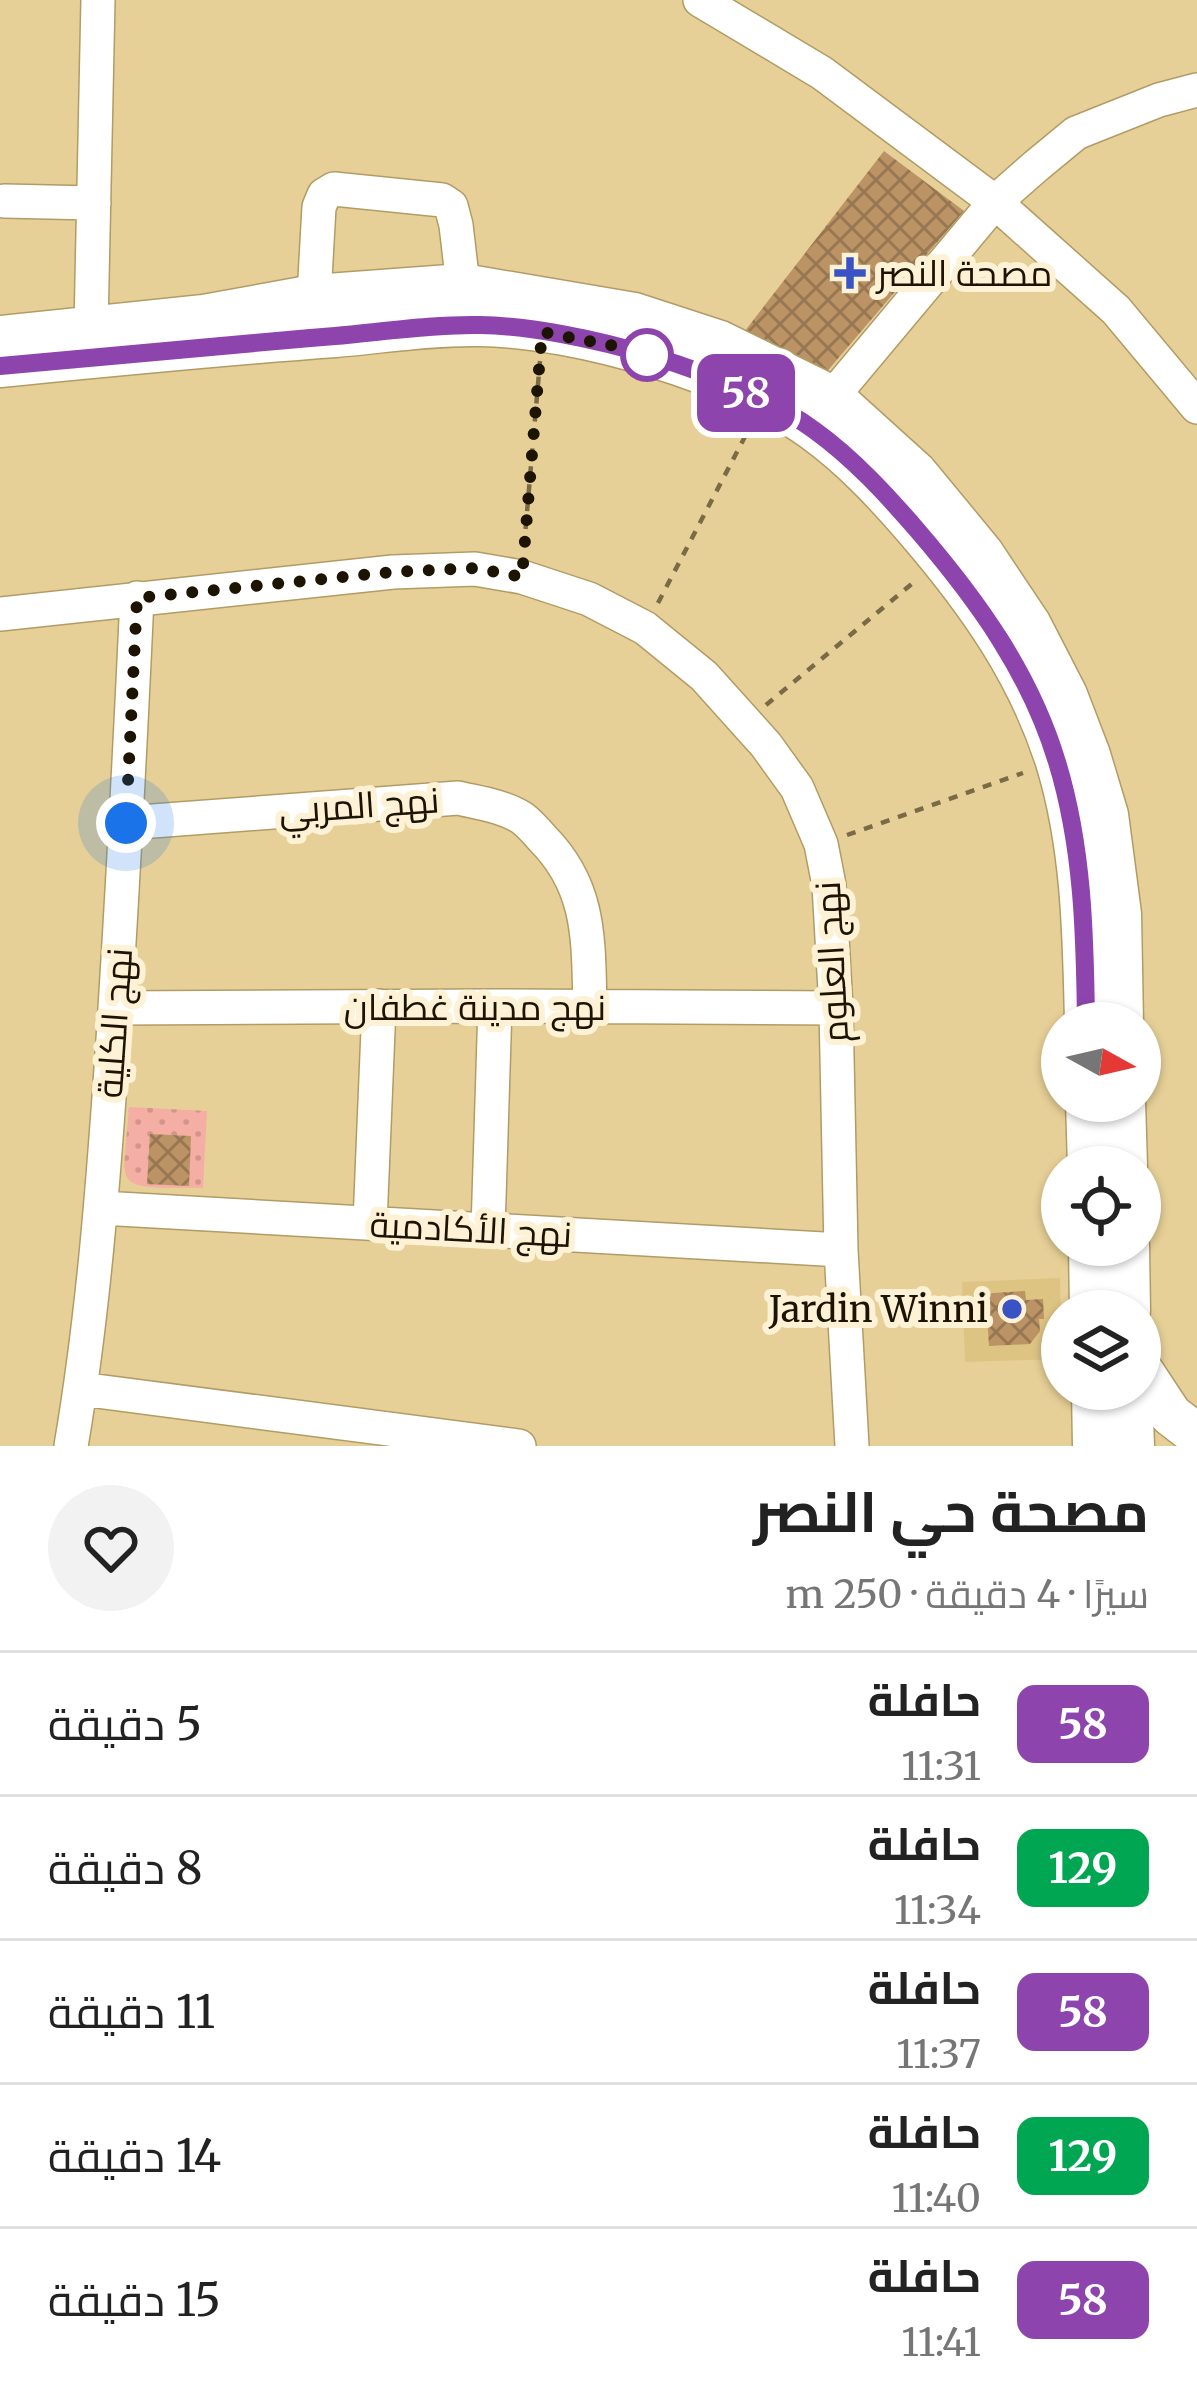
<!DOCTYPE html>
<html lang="ar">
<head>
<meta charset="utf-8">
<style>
	body { margin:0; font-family:Merriweather,Cairo,serif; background:#f2f2f2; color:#222; direction:rtl; height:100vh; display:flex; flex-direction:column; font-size:45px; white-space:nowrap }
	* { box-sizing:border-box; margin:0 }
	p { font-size:39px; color:#767676 }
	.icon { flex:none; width:66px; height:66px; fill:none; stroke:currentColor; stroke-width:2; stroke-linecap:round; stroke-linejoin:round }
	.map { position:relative; height:1446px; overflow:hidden; direction:ltr }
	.panel { display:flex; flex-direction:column; background:#fff; flex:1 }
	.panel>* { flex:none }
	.badge { padding:0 24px; border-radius:18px; font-size:42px; line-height:78px }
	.needle { width:78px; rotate:98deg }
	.controls { position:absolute; left:1041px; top:1002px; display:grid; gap:24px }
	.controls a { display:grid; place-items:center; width:120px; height:120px; border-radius:50%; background:#fff; box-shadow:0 3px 9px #0004; font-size:60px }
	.you { position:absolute; width:60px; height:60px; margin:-30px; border:9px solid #fff; border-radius:50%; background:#1a73e8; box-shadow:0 0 0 18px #1a73e833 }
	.map>.badge { position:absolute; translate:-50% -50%; box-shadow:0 0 0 6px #fff }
	.round { display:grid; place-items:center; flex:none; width:126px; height:126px; border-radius:63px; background:#f2f2f2 }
	.overview { display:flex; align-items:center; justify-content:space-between; height:204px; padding:0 48px }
	h1 { font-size:57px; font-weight:700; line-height:90px }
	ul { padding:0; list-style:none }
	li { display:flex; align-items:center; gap:36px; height:144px; padding:0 48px; border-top:3px solid #e0e0e0 }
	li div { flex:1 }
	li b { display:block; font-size:45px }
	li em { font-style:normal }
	li .badge { min-width:132px; font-weight:700; text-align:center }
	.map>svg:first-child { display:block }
</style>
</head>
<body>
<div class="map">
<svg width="1197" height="1446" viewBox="0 0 1197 1446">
	<defs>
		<pattern id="grass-dots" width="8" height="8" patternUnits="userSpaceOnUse" patternTransform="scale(3)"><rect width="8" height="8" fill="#f4aea3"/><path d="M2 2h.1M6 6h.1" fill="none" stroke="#d1958b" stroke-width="1.8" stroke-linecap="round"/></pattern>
		<pattern id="building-cross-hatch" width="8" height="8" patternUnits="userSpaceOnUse" patternTransform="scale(3)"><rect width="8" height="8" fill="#bb9365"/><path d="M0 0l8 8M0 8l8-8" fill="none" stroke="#977751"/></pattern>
	</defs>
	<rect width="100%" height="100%" fill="#e7d097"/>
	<!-- built -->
	<path fill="#ddc483" d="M1060,1278L1062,1359L965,1362L962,1282Z"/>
	<!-- grass -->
	<path fill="url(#grass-dots)" d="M129,1107L207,1111L203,1188C187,1187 145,1190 133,1183C125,1178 126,1174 124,1166Z"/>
	<!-- building -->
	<path fill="url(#building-cross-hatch)" d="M884,151L964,211L818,382L741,336Z
		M150,1134L191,1136L189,1186L147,1184Z
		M1025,1291L1026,1300L1043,1299L1044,1319H1039L1040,1331L1030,1344L989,1346L987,1314H979L977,1294Z"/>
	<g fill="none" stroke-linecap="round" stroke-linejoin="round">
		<!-- minor casing -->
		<g stroke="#b29c65" stroke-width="36">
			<path id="minor" d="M700,0L822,73L995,202L1116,310L1197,407
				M4,201L94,203
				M314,296L319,207L324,195L334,189L442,200L451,206L456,225L463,285
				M91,327L98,0
				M819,419L832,397L995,202L1036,166L1076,133L1159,100L1197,90
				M0,614L393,572L475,569L522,577L589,599L645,628L704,676L766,745L797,788L821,844L829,885L836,1008L841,1250L852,1446
				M126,823L458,798C479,803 503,806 522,818C529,823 536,831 542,838C592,888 588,942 590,1007
				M115,1008L495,1006L836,1008
				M101,1208L841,1250
				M370,1223L379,1006
				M488,1230L495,1006
				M81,1389L519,1446
				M71,1446C93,1317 103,1186 112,1055C122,902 130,750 137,598"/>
		</g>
		<!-- major casing -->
		<g stroke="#b29c65" stroke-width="45">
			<path id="major" d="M0,337L204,316L314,296L463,285L634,314L720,342L832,397L916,473L982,553L1030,625L1066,695L1089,755L1107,815L1120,914L1122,1023
				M0,366C112,355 223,344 335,336C382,332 432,324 480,325C576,326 736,372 814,430C853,458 887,495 918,531C978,601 1029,673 1057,762C1083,847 1084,935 1086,1023
				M1087,1101L1089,1167
				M1124,1101L1126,1167
				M1090,1245L1091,1311
				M1128,1245L1129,1311
				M1140,1368L1171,1415L1197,1435
				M1093,1389L1094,1446
				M1131,1389L1133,1446"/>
		</g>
		<!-- path -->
		<path stroke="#7a6b46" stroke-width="4.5" stroke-dasharray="9 9" stroke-linecap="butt" d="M524,547L540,361
			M658,603L750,427
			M766,705L914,582
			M847,835L1023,773"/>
		<!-- minor -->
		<use href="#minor" stroke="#fff" stroke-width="33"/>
		<!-- major -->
		<use href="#major" stroke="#fff" stroke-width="42"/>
	</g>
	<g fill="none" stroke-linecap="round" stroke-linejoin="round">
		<!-- line casing -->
		<g stroke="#fff" stroke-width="27">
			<path id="line" d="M0,366C111,355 223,345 335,336C381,332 434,324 480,325C577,327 735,372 814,430C853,458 887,495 918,531C978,601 1030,673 1057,762C1083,847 1085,935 1086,1023"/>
		</g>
		<!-- line -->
		<use href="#line" stroke="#8e44ad" stroke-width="18"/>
		<!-- walk -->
		<path stroke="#1c1400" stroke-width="12" stroke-dasharray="0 21.6" d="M126,823L137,598L392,572L475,568L522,577L542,332L630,349L647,355"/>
	</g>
	<!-- markers -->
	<g fill="#3953c5" stroke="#fdf2d6" stroke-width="4.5">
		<path d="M844 255h12v12h12v12h-12v12h-12v-12h-12v-12h12z"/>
		<circle cx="1012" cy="1309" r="12"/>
	</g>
	<circle fill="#fff" stroke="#8e44ad" stroke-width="6" cx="647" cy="355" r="24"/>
	<g text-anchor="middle" stroke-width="12" stroke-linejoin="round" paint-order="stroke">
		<!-- poi labels -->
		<g font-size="36" fill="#1c1400" stroke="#fdf2d6" text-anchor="start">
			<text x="877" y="286">مصحة النصر</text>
			<text x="988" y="1322" text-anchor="end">Jardin Winni</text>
		</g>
		<!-- street labels -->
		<g font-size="36" fill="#1c1400" stroke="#fdf2d6">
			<text transform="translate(359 805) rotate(-4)" y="13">نهج المربي</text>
			<text transform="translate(831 962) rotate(-93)" y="13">نهج العلوم</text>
			<text x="475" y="1020">نهج مدينة غطفان</text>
			<text transform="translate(114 1023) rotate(-86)" y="13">نهج الكلية</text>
			<text transform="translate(471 1229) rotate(3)" y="13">نهج الأكادمية</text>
		</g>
	</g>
</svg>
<div class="controls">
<a><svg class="needle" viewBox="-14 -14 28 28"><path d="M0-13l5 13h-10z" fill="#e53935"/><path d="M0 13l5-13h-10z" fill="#767676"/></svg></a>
<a><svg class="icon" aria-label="locate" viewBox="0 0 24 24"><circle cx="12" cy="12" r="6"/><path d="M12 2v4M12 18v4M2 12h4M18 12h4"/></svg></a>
<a><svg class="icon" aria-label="layers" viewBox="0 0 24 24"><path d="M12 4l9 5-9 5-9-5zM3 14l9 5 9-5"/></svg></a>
</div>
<div class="you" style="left:126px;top:823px"></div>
<b class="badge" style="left:746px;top:393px;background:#8e44ad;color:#fff">58</b>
</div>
<section class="panel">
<div class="overview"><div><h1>مصحة حي النصر</h1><p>سيرًا · 4 دقيقة · 250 m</p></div><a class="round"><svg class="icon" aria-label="heart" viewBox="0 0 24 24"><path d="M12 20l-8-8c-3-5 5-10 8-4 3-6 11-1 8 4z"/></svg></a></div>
<ul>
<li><span class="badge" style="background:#8e44ad;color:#fff">58</span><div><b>حافلة</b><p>11:31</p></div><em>5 دقيقة</em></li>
<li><span class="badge" style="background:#00a651;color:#fff">129</span><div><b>حافلة</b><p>11:34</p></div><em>8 دقيقة</em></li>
<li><span class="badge" style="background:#8e44ad;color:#fff">58</span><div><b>حافلة</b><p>11:37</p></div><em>11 دقيقة</em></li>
<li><span class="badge" style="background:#00a651;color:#fff">129</span><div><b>حافلة</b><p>11:40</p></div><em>14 دقيقة</em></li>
<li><span class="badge" style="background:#8e44ad;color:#fff">58</span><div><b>حافلة</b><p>11:41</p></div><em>15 دقيقة</em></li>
</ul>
</section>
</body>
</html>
